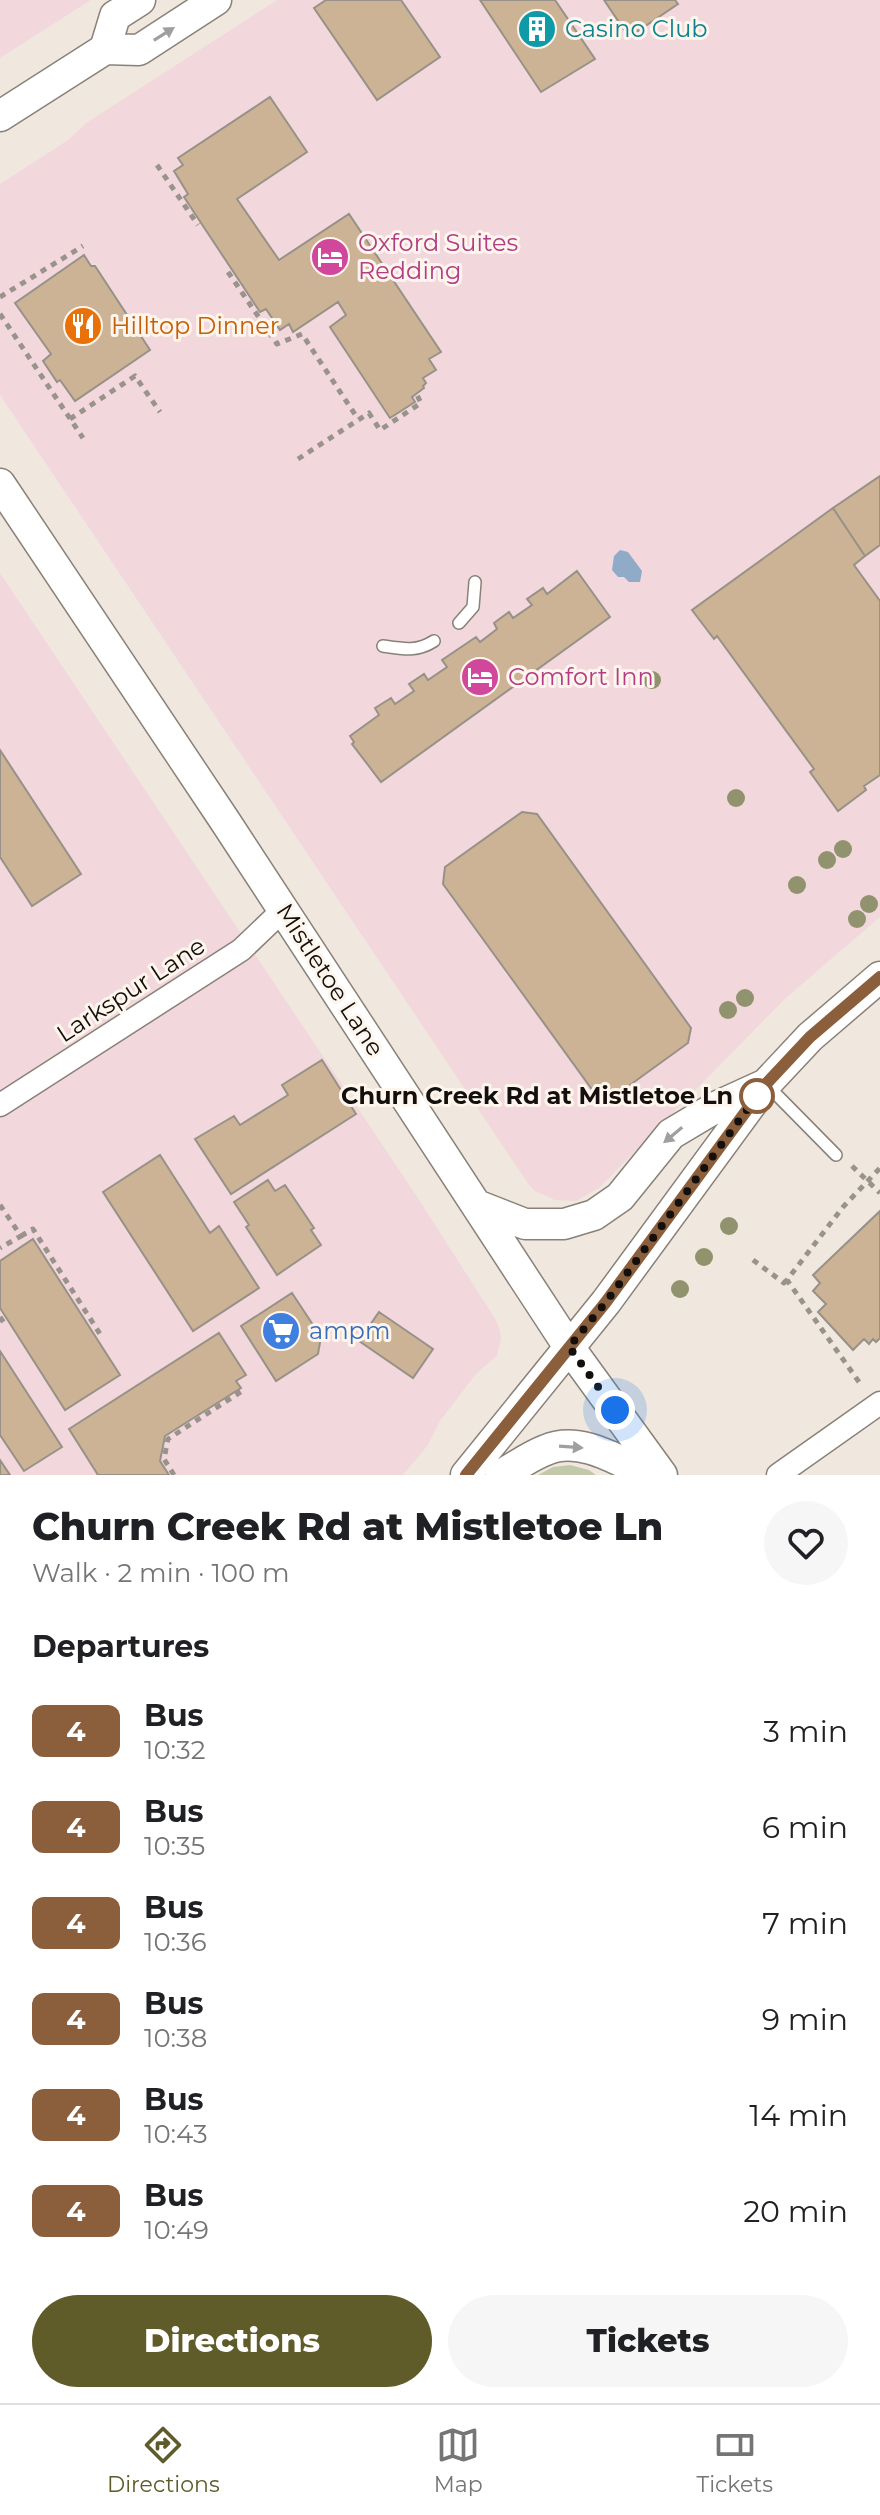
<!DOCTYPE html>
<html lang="en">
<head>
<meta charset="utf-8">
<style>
	body { margin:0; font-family:Montserrat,sans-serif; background:#f6f6f6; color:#202124; height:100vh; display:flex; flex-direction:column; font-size:30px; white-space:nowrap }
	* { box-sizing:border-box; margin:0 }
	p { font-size:26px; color:#757577 }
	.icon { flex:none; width:44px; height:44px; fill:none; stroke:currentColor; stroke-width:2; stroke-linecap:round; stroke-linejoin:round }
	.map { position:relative; height:1475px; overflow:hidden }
	.details { display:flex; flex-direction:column; background:#fff; flex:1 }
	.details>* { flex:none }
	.badge { padding:0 16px; border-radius:12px; font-size:28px; line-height:52px }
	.you { position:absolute; width:40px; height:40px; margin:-20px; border:6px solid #fff; border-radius:50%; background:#1a73e8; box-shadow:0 0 0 12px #1a73e833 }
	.map>.badge { position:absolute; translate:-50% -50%; box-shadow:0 0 0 4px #fff }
	h2 { padding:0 32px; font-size:30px; line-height:72px }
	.round { display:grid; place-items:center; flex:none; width:84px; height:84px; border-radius:42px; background:#f6f6f6 }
	.overview { display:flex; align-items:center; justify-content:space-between; height:136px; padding:0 32px }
	h1 { font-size:38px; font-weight:800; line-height:60px }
	.action { display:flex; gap:16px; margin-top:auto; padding:16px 32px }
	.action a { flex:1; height:92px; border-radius:48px; background:#5f5c29; color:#fff; font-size:32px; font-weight:800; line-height:92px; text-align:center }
	.action a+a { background:#f6f6f6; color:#202124 }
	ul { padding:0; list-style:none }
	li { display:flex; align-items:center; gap:24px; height:96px; padding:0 32px }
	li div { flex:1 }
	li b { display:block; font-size:30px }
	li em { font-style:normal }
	li .badge { min-width:88px; font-weight:700; text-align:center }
	.tab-bar { display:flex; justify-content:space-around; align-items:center; height:112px; border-top:2px solid #e0e0e0; background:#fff; font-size:22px; color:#757577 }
	.tab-bar a { display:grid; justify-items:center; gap:4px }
	.tab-bar .current { color:#5f5c29 }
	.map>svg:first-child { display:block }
</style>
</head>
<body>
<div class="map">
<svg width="880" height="1475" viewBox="0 0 880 1475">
	<rect width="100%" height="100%" fill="#f0e8de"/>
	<!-- commercial -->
	<path fill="#f2d8dd" d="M0,0H91L0,58Z
		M277,0H880V917L786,998L599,1188L576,1201L555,1200L535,1191L529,1185L0,395V184L68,140L86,123Z
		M0,573L416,1195L496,1320L500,1330L501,1339L497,1356L476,1374L440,1421L428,1445L403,1475H0Z"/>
	<!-- green -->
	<path fill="#c2c9aa" d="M570,1465L589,1470L596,1475H538L553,1467Z"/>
	<!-- water -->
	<path fill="#90abc7" d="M620,550L628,552L642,571L640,582H629L624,577H618L612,570L614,556Z"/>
	<!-- building -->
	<path fill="#ccb395" stroke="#989188" stroke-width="2" d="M326,0H401L440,57L377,100L314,8Z
		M480,0H555L595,59L541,92Z
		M604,0H675L678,4L629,37Z
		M270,97L307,152L237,199L279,260L349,214L441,352L429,359L436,370L423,378L426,383L423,386L424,388L412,397L415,402L390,418L330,327L346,315L338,302L293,332L289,324L280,330L266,309L260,312L207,232L184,197L188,194L174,171L183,165L178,158Z
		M84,255L91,266H95L150,350L75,401L60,380L57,382L43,361L51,354L15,303Z
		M880,476V545L865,556L833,508Z
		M833,508L865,556L854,565L880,601V775L864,786L866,790L838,811L810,772L814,769L717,636L714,639L692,610Z
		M577,571L610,617L381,782L352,744L354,742L350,736L379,715L375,708L391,698L395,704L414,691L409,684L424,674L428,680L447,667L442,660L476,637L480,642L497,629L494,623L509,612L513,618L532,605L527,599L543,588L547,594Z
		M0,750L81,874L32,906L0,857Z
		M522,812L537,814L691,1028L688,1043L612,1098L596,1095L443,884L445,867Z
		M322,1060L356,1114L231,1194L195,1139L234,1116L240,1125L288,1095L282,1085Z
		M160,1155L210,1233L219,1226L259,1288L193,1331L103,1192Z
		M268,1180L275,1191L285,1185L314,1228L311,1230L321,1245L277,1275L246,1227L249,1225L234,1202Z
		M880,1211V1338L876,1342L873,1339L869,1344L864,1339L853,1350L818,1312L826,1304L813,1291L820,1283L813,1275Z
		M33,1239L120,1375L65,1410L0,1308V1261Z
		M292,1293L321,1337L318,1354L276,1381L241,1326Z
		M379,1312L433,1349L413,1378L359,1341Z
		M219,1333L246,1375L236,1381L241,1388L165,1436L160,1461L169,1475H98L69,1429Z
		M0,1351L62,1447L24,1471L0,1435Z
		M0,1460L10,1475H0Z"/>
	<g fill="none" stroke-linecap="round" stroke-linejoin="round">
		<!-- lane casing -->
		<g stroke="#898178" stroke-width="14">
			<path id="lane" d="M459,623L473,607L475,582
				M383,646C403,649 417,652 434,641
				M766,1084L836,1155"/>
		</g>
		<!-- street casing -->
		<g stroke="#898178" stroke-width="25">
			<path id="street" d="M0,1105L241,950L284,909
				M778,1475L880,1403"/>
		</g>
		<!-- secondary casing -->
		<g stroke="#898178" stroke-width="33">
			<path id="secondary" d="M105,49L115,16L140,0
				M0,116L105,49L139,50L216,0
				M0,484L225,821L569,1347L662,1475
				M479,1206L525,1224H564L594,1215L620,1197L671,1134L718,1106L764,1085
				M466,1475L606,1302L766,1084L810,1037L880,977
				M501,1475C515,1467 530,1456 546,1450C580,1435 619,1461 649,1475"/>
		</g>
		<!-- path -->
		<path stroke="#99938b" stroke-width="5" stroke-dasharray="6 6" stroke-linecap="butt" d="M157,165L198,225
			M228,272L277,344L302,334L358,419
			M0,297L83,246
			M0,314L83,438
			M70,419L135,376L160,412
			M298,459L369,413L380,430L421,403L417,395
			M852,1166L880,1193
			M0,1205L21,1236L0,1248
			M21,1236L33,1229L100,1334
			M753,1260L784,1283L787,1280
			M0,1317L4,1323
			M859,1382L787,1280L843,1207L880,1168
			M174,1475L164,1459L168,1439L242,1391"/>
		<!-- lane -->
		<use href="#lane" stroke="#fff" stroke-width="11"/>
		<!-- street -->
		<use href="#street" stroke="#fff" stroke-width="22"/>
		<!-- secondary -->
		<use href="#secondary" stroke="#fff" stroke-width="30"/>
	</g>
	<!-- trees -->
	<g fill="#91926e">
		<circle cx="652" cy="680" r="9"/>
		<circle cx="736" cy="798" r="9"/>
		<circle cx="843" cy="849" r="9"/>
		<circle cx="827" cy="860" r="9"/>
		<circle cx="797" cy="885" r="9"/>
		<circle cx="869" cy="904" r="9"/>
		<circle cx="857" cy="919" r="9"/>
		<circle cx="745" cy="998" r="9"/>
		<circle cx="728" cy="1010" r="9"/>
		<circle cx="729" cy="1226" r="9"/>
		<circle cx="704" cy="1257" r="9"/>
		<circle cx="680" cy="1289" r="9"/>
	</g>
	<!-- one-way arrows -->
	<defs><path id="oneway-solid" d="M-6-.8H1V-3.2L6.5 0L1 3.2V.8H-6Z" transform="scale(2)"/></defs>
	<g fill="#a09f9e">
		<use href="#oneway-solid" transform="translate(164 34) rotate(-32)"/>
		<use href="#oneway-solid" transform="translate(673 1135) rotate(140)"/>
		<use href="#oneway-solid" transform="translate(571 1447) rotate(4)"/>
	</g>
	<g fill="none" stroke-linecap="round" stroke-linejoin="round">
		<!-- line casing -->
		<g stroke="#fff" stroke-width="18">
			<path id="line" d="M466,1475L606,1302L766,1084L810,1037L880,977"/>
		</g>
		<!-- line -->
		<use href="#line" stroke="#8b5e3c" stroke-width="12"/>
		<!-- walk -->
		<path stroke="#120f0c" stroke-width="8" stroke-dasharray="0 14.4" d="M615,1410L569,1347L606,1302L757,1096"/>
	</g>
	<!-- icons -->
	<defs>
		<g id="building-disc" transform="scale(2)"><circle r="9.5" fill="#0f9aa8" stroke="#fef5ec"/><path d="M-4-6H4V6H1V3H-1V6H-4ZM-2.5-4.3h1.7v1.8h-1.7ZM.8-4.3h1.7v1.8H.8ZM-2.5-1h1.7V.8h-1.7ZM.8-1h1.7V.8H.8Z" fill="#fff"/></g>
		<g id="hotel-disc" transform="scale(2)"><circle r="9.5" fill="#d1479c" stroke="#fef5ec"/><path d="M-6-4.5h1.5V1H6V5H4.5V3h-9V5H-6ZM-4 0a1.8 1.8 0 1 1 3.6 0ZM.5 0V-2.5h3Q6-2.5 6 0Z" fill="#fff"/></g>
		<g id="restaurant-disc" transform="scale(2)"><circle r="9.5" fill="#e8710a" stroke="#fef5ec"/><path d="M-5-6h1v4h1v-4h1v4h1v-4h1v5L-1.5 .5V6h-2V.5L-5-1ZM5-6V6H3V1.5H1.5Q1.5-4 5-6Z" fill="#fff"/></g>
		<g id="supermarket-disc" transform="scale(2)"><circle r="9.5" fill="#3f7fe0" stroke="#fef5ec"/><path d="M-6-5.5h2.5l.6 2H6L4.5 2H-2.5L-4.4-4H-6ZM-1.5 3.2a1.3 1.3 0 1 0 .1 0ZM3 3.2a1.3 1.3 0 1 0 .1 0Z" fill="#fff"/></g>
	</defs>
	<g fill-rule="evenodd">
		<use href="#building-disc" x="537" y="29"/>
		<use href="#hotel-disc" x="330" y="257"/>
		<use href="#restaurant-disc" x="83" y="326"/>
		<use href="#hotel-disc" x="480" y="677"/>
		<use href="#supermarket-disc" x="281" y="1331"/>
	</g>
	<!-- markers -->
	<circle fill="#fff" stroke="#8b5e3c" stroke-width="4" cx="757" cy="1096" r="16"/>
	<g text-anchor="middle" stroke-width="6" stroke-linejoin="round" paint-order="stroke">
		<!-- culture labels -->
		<g font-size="24" fill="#0d838f" stroke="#fef5ec" text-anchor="start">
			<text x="565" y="37">Casino Club</text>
		</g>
		<!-- hotel labels -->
		<g font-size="24" fill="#b23c85" stroke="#fef5ec" text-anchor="start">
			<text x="358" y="251">Oxford Suites<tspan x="358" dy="28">Redding</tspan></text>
			<text x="508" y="685">Comfort Inn</text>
		</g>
		<!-- food labels -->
		<g font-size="24" fill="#c56008" stroke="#fef5ec" text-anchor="start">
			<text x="111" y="334">Hilltop Dinner</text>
		</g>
		<!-- street labels -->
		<g font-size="24" fill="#120f0c" stroke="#fef5ec">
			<text transform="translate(330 980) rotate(57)" y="8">Mistletoe Lane</text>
			<text transform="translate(131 990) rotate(-33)" y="8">Larkspur Lane</text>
		</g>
		<!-- stop labels -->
		<g font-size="24" font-weight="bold" fill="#120f0c" stroke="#fef5ec" text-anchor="end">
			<text x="733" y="1104">Churn Creek Rd at Mistletoe Ln</text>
		</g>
		<!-- shop labels -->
		<g font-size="24" fill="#366cbe" stroke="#fef5ec" text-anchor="start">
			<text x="309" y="1339">ampm</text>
		</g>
	</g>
</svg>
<div class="you" style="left:615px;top:1410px"></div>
</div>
<section class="details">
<div class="overview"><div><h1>Churn Creek Rd at Mistletoe Ln</h1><p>Walk · 2 min · 100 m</p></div><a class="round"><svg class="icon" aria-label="heart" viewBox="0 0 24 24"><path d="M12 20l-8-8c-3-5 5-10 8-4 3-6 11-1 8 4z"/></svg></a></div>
<h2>Departures</h2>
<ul>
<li><span class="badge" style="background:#8b5e3c;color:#fff">4</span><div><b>Bus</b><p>10:32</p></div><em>3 min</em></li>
<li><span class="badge" style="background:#8b5e3c;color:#fff">4</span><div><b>Bus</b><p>10:35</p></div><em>6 min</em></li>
<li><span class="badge" style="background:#8b5e3c;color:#fff">4</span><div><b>Bus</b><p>10:36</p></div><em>7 min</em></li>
<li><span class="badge" style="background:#8b5e3c;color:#fff">4</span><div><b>Bus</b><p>10:38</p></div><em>9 min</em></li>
<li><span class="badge" style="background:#8b5e3c;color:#fff">4</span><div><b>Bus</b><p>10:43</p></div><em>14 min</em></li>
<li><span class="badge" style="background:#8b5e3c;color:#fff">4</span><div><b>Bus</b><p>10:49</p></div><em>20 min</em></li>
</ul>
<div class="action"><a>Directions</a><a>Tickets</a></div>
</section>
<nav class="tab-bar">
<a class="current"><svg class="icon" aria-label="directions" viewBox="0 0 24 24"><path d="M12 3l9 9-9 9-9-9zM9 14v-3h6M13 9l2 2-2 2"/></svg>Directions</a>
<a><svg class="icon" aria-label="map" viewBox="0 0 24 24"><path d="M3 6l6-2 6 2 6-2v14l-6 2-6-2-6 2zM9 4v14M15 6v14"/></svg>Map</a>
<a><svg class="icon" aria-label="tickets" viewBox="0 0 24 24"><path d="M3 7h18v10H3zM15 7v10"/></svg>Tickets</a>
</nav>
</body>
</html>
